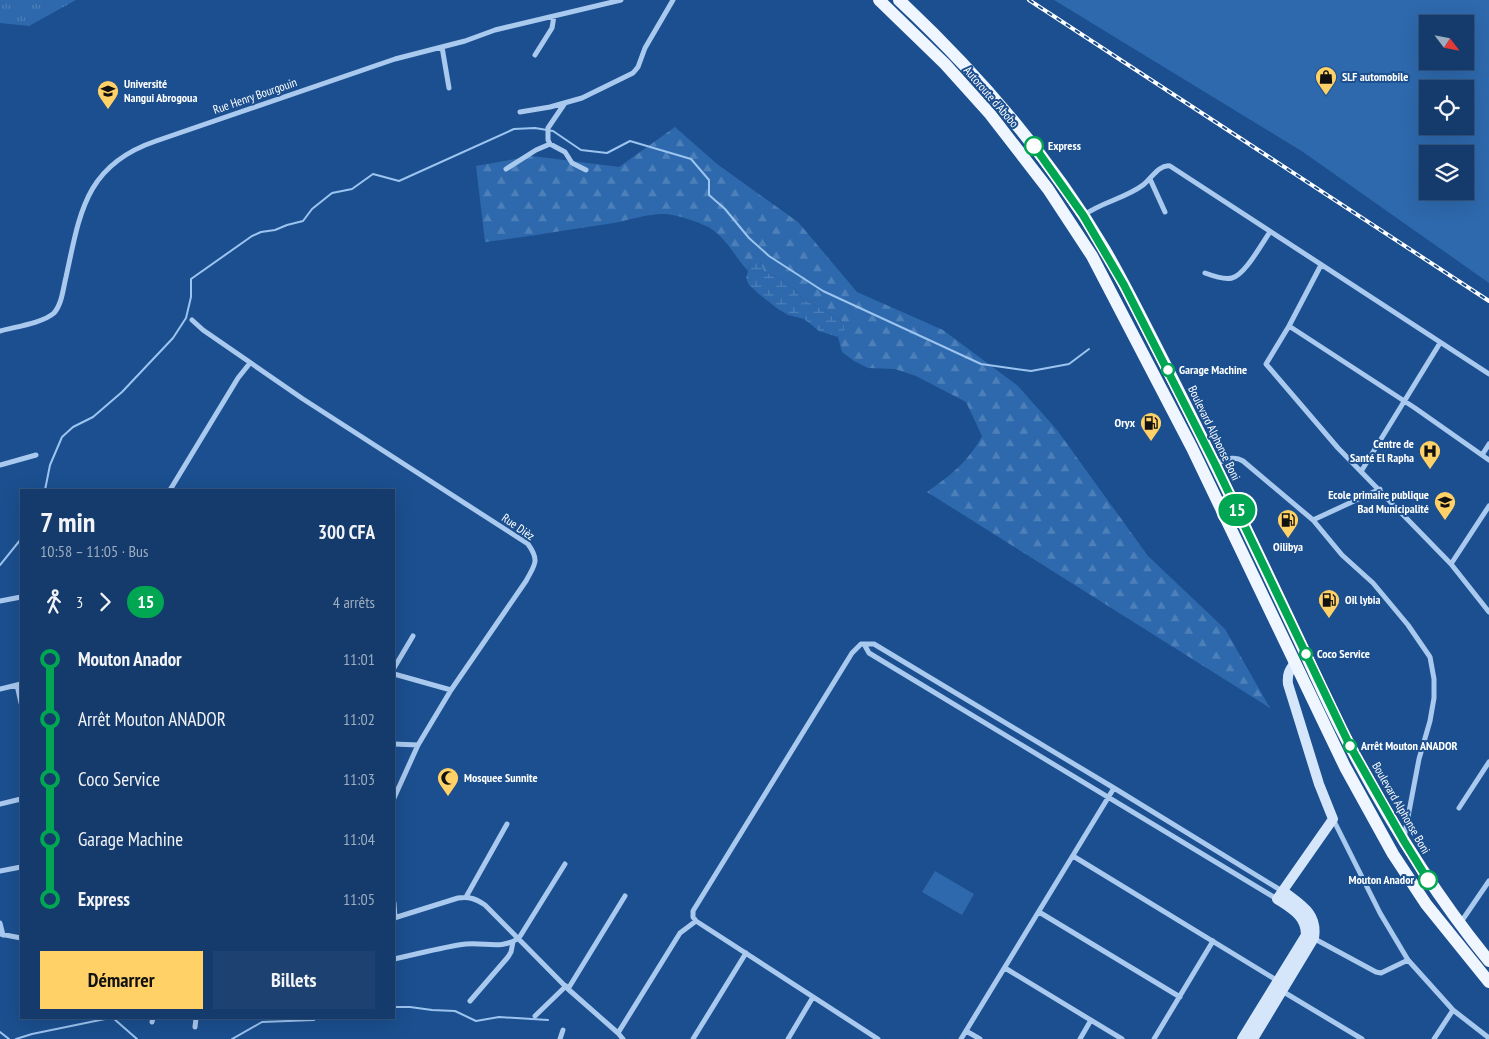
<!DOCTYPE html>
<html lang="fr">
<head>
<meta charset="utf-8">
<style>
	body { margin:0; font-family:"PT Sans Narrow",sans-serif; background:#1d4271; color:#f1f3f6; height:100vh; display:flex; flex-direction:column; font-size:19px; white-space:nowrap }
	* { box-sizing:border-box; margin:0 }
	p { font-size:16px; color:#9dadc1 }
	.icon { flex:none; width:28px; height:28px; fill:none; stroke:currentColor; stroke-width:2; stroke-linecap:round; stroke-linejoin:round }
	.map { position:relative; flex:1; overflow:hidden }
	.panel { position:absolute; left:20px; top:489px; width:375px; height:530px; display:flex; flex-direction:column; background:#143b6b; border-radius:0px; box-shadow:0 5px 20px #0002,0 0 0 1px #33557e }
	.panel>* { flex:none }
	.badge { padding:0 10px; border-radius:16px; font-size:18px; line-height:32px }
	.needle { width:32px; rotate:122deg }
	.fabs { position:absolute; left:1419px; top:15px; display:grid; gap:10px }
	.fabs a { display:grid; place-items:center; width:55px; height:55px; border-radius:0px; background:#143b6b; box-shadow:0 5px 20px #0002,0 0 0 1px #33557e; font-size:25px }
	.map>.badge { position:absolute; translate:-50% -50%; box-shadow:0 0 0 2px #fff }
	.legs { display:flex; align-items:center; gap:8px; height:55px; padding:0 20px; font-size:16px }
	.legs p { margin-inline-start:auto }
	.summary { display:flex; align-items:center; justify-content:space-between; height:85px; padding:0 20px }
	h1 { font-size:28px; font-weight:700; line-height:38px }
	.primary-button { display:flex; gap:10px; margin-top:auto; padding:10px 20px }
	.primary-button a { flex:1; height:58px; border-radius:0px; background:#ffd166; color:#111; font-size:20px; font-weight:700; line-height:58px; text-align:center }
	.primary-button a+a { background:#1d4271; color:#f1f3f6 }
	ul { padding:0 20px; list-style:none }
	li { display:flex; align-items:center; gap:18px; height:60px; font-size:19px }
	li i { display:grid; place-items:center; width:8px; height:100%; margin:0 6px; background:currentColor }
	li i::after { content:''; width:12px; height:12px; margin:-6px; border:4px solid; border-radius:50%; background:#143b6b }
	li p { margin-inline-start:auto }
	li:first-child i { background:linear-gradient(#0000 50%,currentColor 0) }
	li:last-child i { background:linear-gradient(currentColor 50%,#0000 0) }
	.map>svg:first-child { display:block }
</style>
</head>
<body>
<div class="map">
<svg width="1489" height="1039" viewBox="0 0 1489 1039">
	<defs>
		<pattern id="grass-tufts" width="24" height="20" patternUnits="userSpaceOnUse" patternTransform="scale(1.25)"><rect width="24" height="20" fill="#2e69ad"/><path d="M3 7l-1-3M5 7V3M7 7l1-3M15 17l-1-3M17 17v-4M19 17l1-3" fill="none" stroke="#4d80b9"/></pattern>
		<pattern id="forest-firs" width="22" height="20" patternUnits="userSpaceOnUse" patternTransform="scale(1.25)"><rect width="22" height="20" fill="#2e69ad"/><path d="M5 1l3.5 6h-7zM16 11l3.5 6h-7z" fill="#4d80b9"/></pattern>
		<pattern id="wetland-marsh" width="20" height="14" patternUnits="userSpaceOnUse" patternTransform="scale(1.25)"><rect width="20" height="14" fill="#2e69ad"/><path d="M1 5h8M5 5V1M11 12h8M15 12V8" fill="none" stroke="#4d80b9"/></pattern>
	</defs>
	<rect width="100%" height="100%" fill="#1b4f8f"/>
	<!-- grass -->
	<path fill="url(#grass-tufts)" d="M0,0H76L29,26L0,23Z"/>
	<!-- forest -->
	<path fill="url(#forest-firs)" d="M675,127L717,164L798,222L857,292L943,330L1018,386L1057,430L1148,556L1225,629L1270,708L927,492C951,475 968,462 982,436L966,402L916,376L895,369L868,368L854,361L842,352L838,337L845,334L844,323L822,309L802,299L795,289L777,277L764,272L760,262L750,264L748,271C735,257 727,239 710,228C699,222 675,214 663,214C646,214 630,220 614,223C571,229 528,237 485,242L476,166L532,156L619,167Z"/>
	<!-- wetland -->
	<path fill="url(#wetland-marsh)" d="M757,259L760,262L764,272L777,277L795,289L802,299L822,309L844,323L845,334L838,337L819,331L804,319L788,315L778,309L760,295L749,285L746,278L750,264Z"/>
	<!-- green -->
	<path fill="#2e69ad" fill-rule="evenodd" d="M1054,0H1489V283L1303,152ZM1428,24H1465V61H1428ZM1428,89H1465V126H1428ZM1428,154H1465V191H1428Z
		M935,871L974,894L962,915L922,892Z"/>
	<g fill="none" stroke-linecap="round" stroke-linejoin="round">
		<!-- stream -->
		<path stroke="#9cc4f0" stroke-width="2" d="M45,490L50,465L62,437L73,427L93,417L122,392L173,338L186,318L191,297V279L252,236L261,232L275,230L287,225L303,221L312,209L332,193L352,189L373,174L399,181L514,129L535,128L553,131L581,150L607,153L630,141L691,159L709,180V195L725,209L749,238L769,256L823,291L981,364L1031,371L1069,364L1089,349
			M0,565L21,539
			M394,1007H410L432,1010L455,1011L476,1021L499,1017L548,1020
			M113,1018L137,1039
			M0,1032L9,1039
			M16,1039L32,1034L110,1018
			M232,1039L262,1022L314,1020L316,1018"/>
		<!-- minor -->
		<path stroke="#a9c9ee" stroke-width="5" d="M442,47L449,88
			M535,55L552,28L554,16
			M565,103L548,128V140L550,144L565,152L572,163L586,170
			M520,112L550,107L582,98L633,73L638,67L645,48L673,0
			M506,169L536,150L550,144
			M1150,179L1165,212
			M1084,215C1102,202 1126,198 1143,185C1151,179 1159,164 1170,166L1489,374
			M1321,265L1289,326L1266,364L1338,448L1451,564L1489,612
			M1205,273C1213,276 1224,280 1232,278C1245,275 1262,243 1270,232
			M192,320L203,330L303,399L528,544C540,561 535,564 526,581L451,690L418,745L394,798
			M1289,326L1415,408L1489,460
			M0,331C14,327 43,323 54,313C62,304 63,289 66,277C80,213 85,165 156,141L395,59L465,41L495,30L621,0
			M1482,455L1489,444
			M1215,464C1226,460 1233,455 1243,461L1313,520L1342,555L1373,583L1408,625L1430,657L1434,679V698L1430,721L1419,759L1404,838
			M0,465L36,455
			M1362,470L1440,343
			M170,490L238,378L250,363
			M1313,520L1380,489
			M1451,564L1489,506
			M0,601L21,597
			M864,644L869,653L1277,899
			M394,668L413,636
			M394,674L451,690
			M17,685L21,703
			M0,689L21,684
			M394,744L418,745
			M0,804L21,799
			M1459,808L1489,762
			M1333,819L1380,913L1408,960L1453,1010L1489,1038
			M1073,856L1278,981
			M0,871L21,867
			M466,897L507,824
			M394,903L395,918
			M1039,912L1180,997
			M394,918L458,898C469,896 476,899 485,905L568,989L618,1033L623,1039
			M1461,922L1489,881
			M0,923L3,935
			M0,934L21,938
			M1313,938L1376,972L1381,973L1408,960
			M394,959C418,954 442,947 466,944C486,942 501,950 519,938L565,864
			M1005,968L1122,1039
			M568,989L625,896
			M1282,991L1362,1039
			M470,1001L508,957L511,952L513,942
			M535,1016L566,986
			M152,1022L153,1018
			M195,1027L196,1018
			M966,1031L980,1039
			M618,1033L680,933L696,921
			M560,1039L563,1030
			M693,1039L746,953
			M788,1039L813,997
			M878,1039L696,921L693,917V911L852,653L861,644H874L1114,788L1282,891
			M961,1039L1114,788
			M1080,1039L1091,1020
			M1154,1039L1213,941
			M1434,1039L1453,1010"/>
		<!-- secondary -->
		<path stroke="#d6e6fa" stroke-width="10" d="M1242,1039L1306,935C1306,916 1292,909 1277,899L1333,819L1319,784L1288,684C1287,675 1289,670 1295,663
			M1253,1039L1314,938C1318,913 1301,905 1283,891"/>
		<!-- primary -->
		<path stroke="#f0f6ff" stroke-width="12" d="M879,0L945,64L990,114L1048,189L1092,256L1192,448L1345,767L1393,854L1426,904L1489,982
			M899,0C978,74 1050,157 1105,250C1127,288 1146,327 1166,366C1212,456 1255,547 1298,638C1315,674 1331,711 1350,746C1390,822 1435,895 1489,961"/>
		<!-- rail casing -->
		<g stroke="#fff" stroke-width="4">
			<path id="rail" d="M1029,0L1489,301"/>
		</g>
		<!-- rail -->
		<use href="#rail" stroke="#1b4f8f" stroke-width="2" stroke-dasharray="5.5" stroke-linecap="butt"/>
	</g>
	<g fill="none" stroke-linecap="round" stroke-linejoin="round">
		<!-- line-1 casing -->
		<g stroke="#fff" stroke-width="11">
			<path id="line-1" d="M1034,146L1083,215L1124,285L1215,464L1350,746L1404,841L1428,880"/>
		</g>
		<!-- line-1 -->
		<use href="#line-1" stroke="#00a651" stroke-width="8"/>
	</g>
	<!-- icons -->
	<defs>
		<g id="shop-pin" transform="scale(1.125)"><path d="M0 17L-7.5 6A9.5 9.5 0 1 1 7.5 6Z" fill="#ffd166" stroke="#1b4f8f"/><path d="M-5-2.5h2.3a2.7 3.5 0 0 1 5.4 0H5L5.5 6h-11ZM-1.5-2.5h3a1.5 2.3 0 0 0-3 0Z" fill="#111"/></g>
		<g id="university-pin" transform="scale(1.125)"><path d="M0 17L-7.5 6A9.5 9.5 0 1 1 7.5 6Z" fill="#ffd166" stroke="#1b4f8f"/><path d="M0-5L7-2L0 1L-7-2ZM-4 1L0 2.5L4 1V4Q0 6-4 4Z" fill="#111"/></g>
		<g id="fuel-pin" transform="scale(1.125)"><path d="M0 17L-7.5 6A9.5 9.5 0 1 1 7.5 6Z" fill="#ffd166" stroke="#1b4f8f"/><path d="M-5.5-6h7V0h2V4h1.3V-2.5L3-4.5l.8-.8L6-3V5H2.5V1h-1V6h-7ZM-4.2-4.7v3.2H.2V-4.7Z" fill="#111"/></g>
		<g id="hospital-pin" transform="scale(1.125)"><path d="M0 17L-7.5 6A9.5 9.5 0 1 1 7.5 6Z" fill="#ffd166" stroke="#1b4f8f"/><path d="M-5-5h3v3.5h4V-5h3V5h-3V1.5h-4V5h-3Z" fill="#111"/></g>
		<g id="school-pin" transform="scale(1.125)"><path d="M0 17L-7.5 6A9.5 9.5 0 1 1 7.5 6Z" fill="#ffd166" stroke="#1b4f8f"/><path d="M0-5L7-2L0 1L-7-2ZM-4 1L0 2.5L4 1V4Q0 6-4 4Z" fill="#111"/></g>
		<g id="mosque-pin" transform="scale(1.125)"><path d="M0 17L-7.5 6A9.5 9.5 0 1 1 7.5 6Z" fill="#ffd166" stroke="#1b4f8f"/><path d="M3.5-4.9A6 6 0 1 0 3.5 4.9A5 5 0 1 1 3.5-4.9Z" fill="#111"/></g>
	</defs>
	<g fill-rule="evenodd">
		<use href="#shop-pin" x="1326" y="77"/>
		<use href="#university-pin" x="108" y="91"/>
		<use href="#fuel-pin" x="1151" y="423"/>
		<use href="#hospital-pin" x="1430" y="451"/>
		<use href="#school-pin" x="1445" y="502"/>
		<use href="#fuel-pin" x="1288" y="520"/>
		<use href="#fuel-pin" x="1329" y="600"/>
		<use href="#mosque-pin" x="448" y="778"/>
	</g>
	<!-- markers -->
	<g fill="#fff" stroke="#00a651" stroke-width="2.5">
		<circle cx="1034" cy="146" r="9"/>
		<circle cx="1168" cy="370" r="6"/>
		<circle cx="1306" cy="654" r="6"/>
		<circle cx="1350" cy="746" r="6"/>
		<circle cx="1428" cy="880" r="9"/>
	</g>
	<g text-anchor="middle" stroke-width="4" stroke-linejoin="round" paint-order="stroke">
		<!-- poi labels -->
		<g font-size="12" font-weight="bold" fill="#fff" stroke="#1b4f8f" text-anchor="start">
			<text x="1342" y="81">SLF automobile</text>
			<text x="124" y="88">Université<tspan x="124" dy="14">Nangui Abrogoua</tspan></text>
			<text x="1135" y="427" text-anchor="end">Oryx</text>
			<text x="1414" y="448" text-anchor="end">Centre de<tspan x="1414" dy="14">Santé El Rapha</tspan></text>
			<text x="1429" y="499" text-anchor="end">Ecole primaire publique<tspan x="1429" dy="14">Bad Municipalité</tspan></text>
			<text x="1288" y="551" text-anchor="middle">Oilibya</text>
			<text x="1345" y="604">Oil lybia</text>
			<text x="464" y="782">Mosquee Sunnite</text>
		</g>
		<!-- street labels -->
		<g font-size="12" fill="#fff" stroke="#1b4f8f">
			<text transform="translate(255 96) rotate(-19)" y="4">Rue Henry Bourgouin</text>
			<text transform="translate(991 97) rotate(49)" y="4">Autoroute d'Abobo</text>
			<text transform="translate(1214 433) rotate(64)" y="4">Boulevard Alphonse Boni</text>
			<text transform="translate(518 527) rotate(35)" y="4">Rue Dièz</text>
			<text transform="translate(1401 808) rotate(60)" y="4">Boulevard Alphonse Boni</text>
		</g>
		<!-- stop labels -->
		<g font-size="12" font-weight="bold" fill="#fff" stroke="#1b4f8f" text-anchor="start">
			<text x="1048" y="150">Express</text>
			<text x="1179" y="374">Garage Machine</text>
			<text x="1317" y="658">Coco Service</text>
			<text x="1361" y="750">Arrêt Mouton ANADOR</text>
			<text x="1414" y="884" text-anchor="end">Mouton Anador</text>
		</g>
	</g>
</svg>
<div class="fabs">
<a><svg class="needle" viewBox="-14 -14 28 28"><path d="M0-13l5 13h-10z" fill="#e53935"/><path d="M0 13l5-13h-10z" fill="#9dadc1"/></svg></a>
<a><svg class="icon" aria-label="locate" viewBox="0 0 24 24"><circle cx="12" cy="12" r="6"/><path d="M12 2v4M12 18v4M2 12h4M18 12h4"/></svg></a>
<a><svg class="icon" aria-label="layers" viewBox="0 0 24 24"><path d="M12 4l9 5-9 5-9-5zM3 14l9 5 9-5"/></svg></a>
</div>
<b class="badge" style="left:1237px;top:510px;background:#00a651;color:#fff">15</b>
<section class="panel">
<div class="summary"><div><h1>7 min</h1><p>10:58 – 11:05 · Bus</p></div><b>300 CFA</b></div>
<div class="legs"><svg class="icon" aria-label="walk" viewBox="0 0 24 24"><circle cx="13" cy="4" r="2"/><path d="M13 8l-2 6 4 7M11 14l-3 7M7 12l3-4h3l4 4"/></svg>3<svg class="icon" aria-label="forward" viewBox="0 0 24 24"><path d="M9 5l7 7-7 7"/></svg><b class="badge" style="background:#00a651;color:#fff">15</b><p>4 arrêts</p></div>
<ul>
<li><i style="color:#00a651"></i><b>Mouton Anador</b><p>11:01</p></li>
<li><i style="color:#00a651"></i><span>Arrêt Mouton ANADOR</span><p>11:02</p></li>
<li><i style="color:#00a651"></i><span>Coco Service</span><p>11:03</p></li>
<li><i style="color:#00a651"></i><span>Garage Machine</span><p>11:04</p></li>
<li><i style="color:#00a651"></i><b>Express</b><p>11:05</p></li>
</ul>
<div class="primary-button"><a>Démarrer</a><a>Billets</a></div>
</section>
</div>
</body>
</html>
